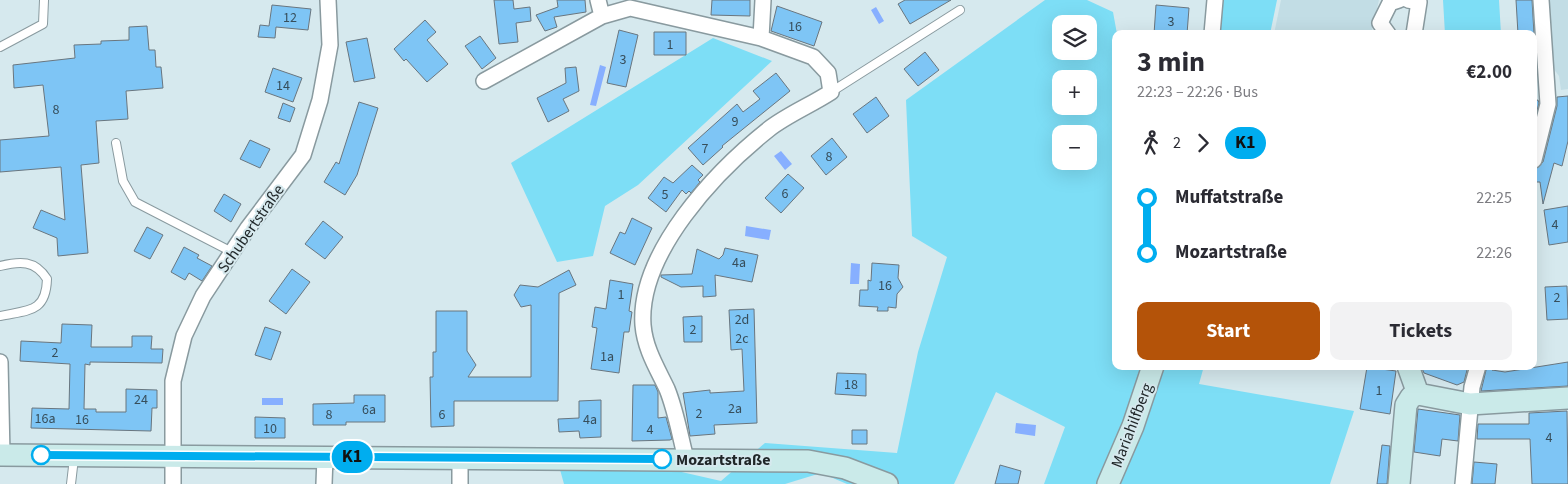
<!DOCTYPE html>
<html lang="en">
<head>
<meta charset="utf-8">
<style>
	body { margin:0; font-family:"Source Sans 3",sans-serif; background:#f2f2f3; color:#2b2b33; height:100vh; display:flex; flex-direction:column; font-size:19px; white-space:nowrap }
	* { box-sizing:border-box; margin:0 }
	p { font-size:16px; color:#7c7c81 }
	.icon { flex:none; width:28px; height:28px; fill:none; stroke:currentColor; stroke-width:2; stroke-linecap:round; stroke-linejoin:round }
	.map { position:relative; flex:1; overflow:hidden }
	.panel { position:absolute; left:1112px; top:30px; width:425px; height:340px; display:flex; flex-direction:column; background:#fff; border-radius:10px; box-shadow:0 5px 20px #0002 }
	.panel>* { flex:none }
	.badge { padding:0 10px; border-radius:16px; font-size:18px; line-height:32px }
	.fabs { position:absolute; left:1052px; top:15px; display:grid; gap:10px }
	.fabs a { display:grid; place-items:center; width:45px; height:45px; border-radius:10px; background:#fff; box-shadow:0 5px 20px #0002; font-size:25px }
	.map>.badge { position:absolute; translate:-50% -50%; box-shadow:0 0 0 2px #fff }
	.legs { display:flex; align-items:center; gap:8px; height:55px; padding:0 25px; font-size:16px }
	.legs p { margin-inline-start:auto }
	.headline { display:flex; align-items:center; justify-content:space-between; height:85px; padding:0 25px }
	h1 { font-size:28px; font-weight:700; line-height:38px }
	.button { display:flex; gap:10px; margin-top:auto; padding:10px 25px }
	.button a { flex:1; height:58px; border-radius:10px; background:#b45309; color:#fff; font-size:20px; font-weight:700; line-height:58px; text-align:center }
	.button a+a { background:#f2f2f3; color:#2b2b33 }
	ul { padding:0 25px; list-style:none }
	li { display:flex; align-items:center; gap:18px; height:55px; font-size:19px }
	li i { display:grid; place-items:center; width:8px; height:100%; margin:0 6px; background:currentColor }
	li i::after { content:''; width:12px; height:12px; margin:-6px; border:4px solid; border-radius:50%; background:#fff }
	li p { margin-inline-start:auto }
	li:first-child i { background:linear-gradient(#0000 50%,currentColor 0) }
	li:last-child i { background:linear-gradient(currentColor 50%,#0000 0) }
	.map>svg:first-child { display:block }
</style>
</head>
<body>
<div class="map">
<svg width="1568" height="484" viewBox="0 0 1568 484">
	<rect width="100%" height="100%" fill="#d6e9ee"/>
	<!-- built -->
	<path fill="#c2dde5" d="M1281,0H1379L1371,34H1274Z
		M1546,0H1568V89L1561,90L1559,76L1553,68Z"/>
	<!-- green -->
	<path fill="#7ddef6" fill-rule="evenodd" d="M1045,0H1087L1113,12L1117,34L1116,366H1204L1199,384L1354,411L1330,484H1044L1065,427L996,392L954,484H847L821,473L785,484H564L559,466L673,470L721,481L765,443L897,453L918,352L947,257L912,236L906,100ZM1061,24H1089V51H1061ZM1061,79H1089V106H1061ZM1061,134H1089V161H1061Z
		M1211,0H1277L1270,34H1205Z
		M1443,0H1499L1501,34H1445Z
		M713,38L772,61L638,185L605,206L593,256L557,262L511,163Z"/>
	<!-- water -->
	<path fill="#87afff" d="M876,7L884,21L879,24L871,10Z
		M600,65L606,67L596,106L590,105Z
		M781,151L792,164L785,170L774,156Z
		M746,226L771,230L769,240L745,236Z
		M851,263L860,264L859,284H850Z
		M262,398H283V405H262Z
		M1016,423L1036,425L1035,436L1015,433Z"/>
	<!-- building -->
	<path fill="#7ec5f5" stroke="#69767f" d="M494,0H513L514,9L530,7L531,21L516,23L518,42L499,44Z
		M557,0H585L586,12L554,17L557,27L545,31L536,15L558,7Z
		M712,0H750V16L711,15Z
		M905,0H951L910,24L898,4Z
		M1516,0H1532L1534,34H1518Z
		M272,5L311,9L308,30L276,27L275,38L258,37L260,25L269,26Z
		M1156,5L1189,8L1187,34H1154Z
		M777,6L822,22L814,46L771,31Z
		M425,20L436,32L427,40L448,64L427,82L406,59L404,61L394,49Z
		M147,26L149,50H155L156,67H161L163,88L126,91L128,119L96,121L99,163L81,165L88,253L58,256L57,238L33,228L41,210L65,220L61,167L0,172V140L49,136L43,85L14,88L13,65L75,58L74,45L101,44V41L129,40V27Z
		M619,30L638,35L626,87L607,83Z
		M654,32H686V55H654Z
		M480,36L496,58L482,69L465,46Z
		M367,38L375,78L354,82L346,42Z
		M925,52L939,70L918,86L904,69Z
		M576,67L579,91L563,99L569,111L548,122L537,98L566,83L565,68Z
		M273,68L302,78L293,102L265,92Z
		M776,73L790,91L722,146L723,147L703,165L688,148L737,104L743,112L760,99L753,91Z
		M1568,96V141L1562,166L1554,163L1543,204L1540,182H1534V178L1536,169L1543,162L1557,106V97Z
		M876,97L889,116L867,133L853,114Z
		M1538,100L1539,103L1534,122V101Z
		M359,102L378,108L357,175L345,195L324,182L336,162L339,164Z
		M283,103L295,108L290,122L278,118Z
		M832,138L847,157L826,175L811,156Z
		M250,140L270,149L260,168L240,159Z
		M692,165L703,175L698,180L700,182L691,193L689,191L686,194L682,190L666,212L648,198L664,177L673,183Z
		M788,174L804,188L781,213L765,198Z
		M224,194L241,204L231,222L214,211Z
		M1568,206V242L1549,245L1544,210Z
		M632,218L652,228L635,265L610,253L620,232L625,234Z
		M323,221L343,237L325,259L305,244Z
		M147,227L163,235L150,259L134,251Z
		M184,247L199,255L197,258L212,266L202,281L189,273L185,280L171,272Z
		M725,248L758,255L752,282L715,275L716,296L703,297V286L681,287L661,277V275L692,274L697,249L719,259L723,255Z
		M872,263L899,265L898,278L903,287L897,294L896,308L888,307V311H877L878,307L859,306L860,290H868V280L871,281Z
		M292,269L310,282L286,314L269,301Z
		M569,270L576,285L559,293L558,401H454V426L431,427L430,377H433V352H436V311H467V351L476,365L468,377H531V305L521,307L514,295L520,285L538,287Z
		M610,280L633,284L629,311L632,312L629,332H624L619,373L591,369L597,328L592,327L595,307L606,309Z
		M1567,286L1568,319L1547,320L1545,287Z
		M754,309L757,423L714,425L715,434L690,436L683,393L710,390V393L744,391L742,349L731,350L729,310Z
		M702,316V342H684L683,317Z
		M62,324L92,325L91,347H132V336H152L151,349H163L162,363L90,362V365L85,364L84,409H96V412H126V389L157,390V408H152L151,431L31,428L32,408L69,409L70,364L20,361L21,341L61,343Z
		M265,327L281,332L271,360L255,355Z
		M1568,362V386L1481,391L1487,366H1502L1492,370L1505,372Z
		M1421,366H1468L1464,382L1457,385L1424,373Z
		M1367,367L1396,371L1390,414L1360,409Z
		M837,373L866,374V396L835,394Z
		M633,385H655L658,392V418L666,417L672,439L670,440L632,441Z
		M354,395H385V422H346V425H313V404L354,403Z
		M601,400V437L580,438L579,431L559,432L558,419L579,418V401Z
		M1418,409L1460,415L1458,441L1442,439L1440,456L1414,452Z
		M1567,411L1568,484H1532L1530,439H1477L1478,424H1529V413Z
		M255,417L285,418V438H255Z
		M852,430H867V444H852Z
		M1382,445L1390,446L1387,484H1377Z
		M1474,462L1497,464L1495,484H1472Z
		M1000,465L1021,471L1018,484H995Z"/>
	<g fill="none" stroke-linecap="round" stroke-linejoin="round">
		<!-- service casing -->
		<g stroke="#899a9f" stroke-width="10">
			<path id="service" d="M0,47L43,24L44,0
				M831,92L960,10
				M116,143L123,181L135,202L232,252
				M0,266C20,261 35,260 47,279C46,313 28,310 0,316
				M71,484L74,458"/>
		</g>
		<!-- minor casing -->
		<g stroke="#899a9f" stroke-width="18">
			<path id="minor" d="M598,0L602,16L630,8L761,38
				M1408,0L1419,2L1414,34
				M1212,34L1215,0
				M1388,34L1380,23L1390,3L1399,0
				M484,81L602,16
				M1534,160L1548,104L1541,0
				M0,362L2,455
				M460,457V484
				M686,459C680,436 676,411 667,389C657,368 645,349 643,325C638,253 716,171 769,129C787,115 811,105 831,92L828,73L813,57L761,38L763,0
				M173,484V381L184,336L203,296L248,228L303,155L320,100L330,45L328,0
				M324,484L325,457
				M1463,484L1472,387L1478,366"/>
		</g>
		<!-- secondary casing -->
		<g stroke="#899a9f" stroke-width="24">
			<path id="secondary" d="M1408,366L1418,394
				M0,455L808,461L845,468L887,484
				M1108,484L1133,426L1153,366
				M1399,484L1406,405L1411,397L1418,394L1470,404L1568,398"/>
		</g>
		<!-- service -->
		<use href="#service" stroke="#fff" stroke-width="8"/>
		<!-- minor -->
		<use href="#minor" stroke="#fff" stroke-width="15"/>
		<!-- secondary -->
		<use href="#secondary" stroke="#caeae9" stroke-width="21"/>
	</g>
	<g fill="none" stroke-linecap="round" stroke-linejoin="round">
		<!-- line-1 casing -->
		<g stroke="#fff" stroke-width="11">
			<path id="line-1" d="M41,455L662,459"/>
		</g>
		<!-- line-1 -->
		<use href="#line-1" stroke="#00adef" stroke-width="8"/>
	</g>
	<!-- markers -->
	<g fill="#fff" stroke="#00adef" stroke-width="2.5">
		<circle cx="41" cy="455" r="9"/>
		<circle cx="662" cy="459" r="9"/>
	</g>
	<g text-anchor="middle" stroke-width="4" stroke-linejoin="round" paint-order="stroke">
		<!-- number labels -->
		<g font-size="14" fill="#374e5b">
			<text x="290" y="22">12</text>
			<text x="1171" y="26">3</text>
			<text x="795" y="31">16</text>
			<text x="670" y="49">1</text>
			<text x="623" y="64">3</text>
			<text x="283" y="90">14</text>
			<text x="56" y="114">8</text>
			<text x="735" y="126">9</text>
			<text x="705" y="153">7</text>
			<text x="829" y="161">8</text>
			<text x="785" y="198">6</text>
			<text x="665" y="199">5</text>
			<text x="1555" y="229">4</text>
			<text x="739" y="267">4a</text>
			<text x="885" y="290">16</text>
			<text x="621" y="299">1</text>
			<text x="1557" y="302">2</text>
			<text x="742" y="324">2d</text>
			<text x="693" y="334">2</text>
			<text x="742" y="343">2c</text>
			<text x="55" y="357">2</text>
			<text x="607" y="361">1a</text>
			<text x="851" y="389">18</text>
			<text x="1379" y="395">1</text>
			<text x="141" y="404">24</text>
			<text x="735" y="413">2a</text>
			<text x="369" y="414">6a</text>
			<text x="699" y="418">2</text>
			<text x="329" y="419">8</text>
			<text x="442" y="419">6</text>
			<text x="45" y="423">16a</text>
			<text x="82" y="424">16</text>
			<text x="590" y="424">4a</text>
			<text x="270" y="433">10</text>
			<text x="650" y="434">4</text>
			<text x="1549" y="442">4</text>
		</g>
		<!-- street labels -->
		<g font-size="16" fill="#1f2628" stroke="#d6e9ee">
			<text transform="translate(250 228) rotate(-55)" y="6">Schubertstraße</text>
			<text transform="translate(1131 425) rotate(-69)" y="6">Mariahilfberg</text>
		</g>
		<!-- stop labels -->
		<g font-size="16" font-weight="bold" fill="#1f2628" stroke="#d6e9ee" text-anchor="start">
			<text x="676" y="465">Mozartstraße</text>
		</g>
	</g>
</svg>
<div class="fabs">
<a><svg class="icon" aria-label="layers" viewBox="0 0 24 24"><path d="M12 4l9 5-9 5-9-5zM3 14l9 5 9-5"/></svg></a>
<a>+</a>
<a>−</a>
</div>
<b class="badge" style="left:352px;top:457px;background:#00adef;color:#111">K1</b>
<section class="panel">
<div class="headline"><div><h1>3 min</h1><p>22:23 – 22:26 · Bus</p></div><b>€2.00</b></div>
<div class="legs"><svg class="icon" aria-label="walk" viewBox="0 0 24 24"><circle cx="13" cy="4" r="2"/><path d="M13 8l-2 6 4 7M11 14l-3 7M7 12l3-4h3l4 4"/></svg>2<svg class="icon" aria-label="forward" viewBox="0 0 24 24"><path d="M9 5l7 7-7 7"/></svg><b class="badge" style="background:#00adef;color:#111">K1</b></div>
<ul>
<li><i style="color:#00adef"></i><b>Muffatstraße</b><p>22:25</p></li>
<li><i style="color:#00adef"></i><b>Mozartstraße</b><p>22:26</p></li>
</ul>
<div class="button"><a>Start</a><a>Tickets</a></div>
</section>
</div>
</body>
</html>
